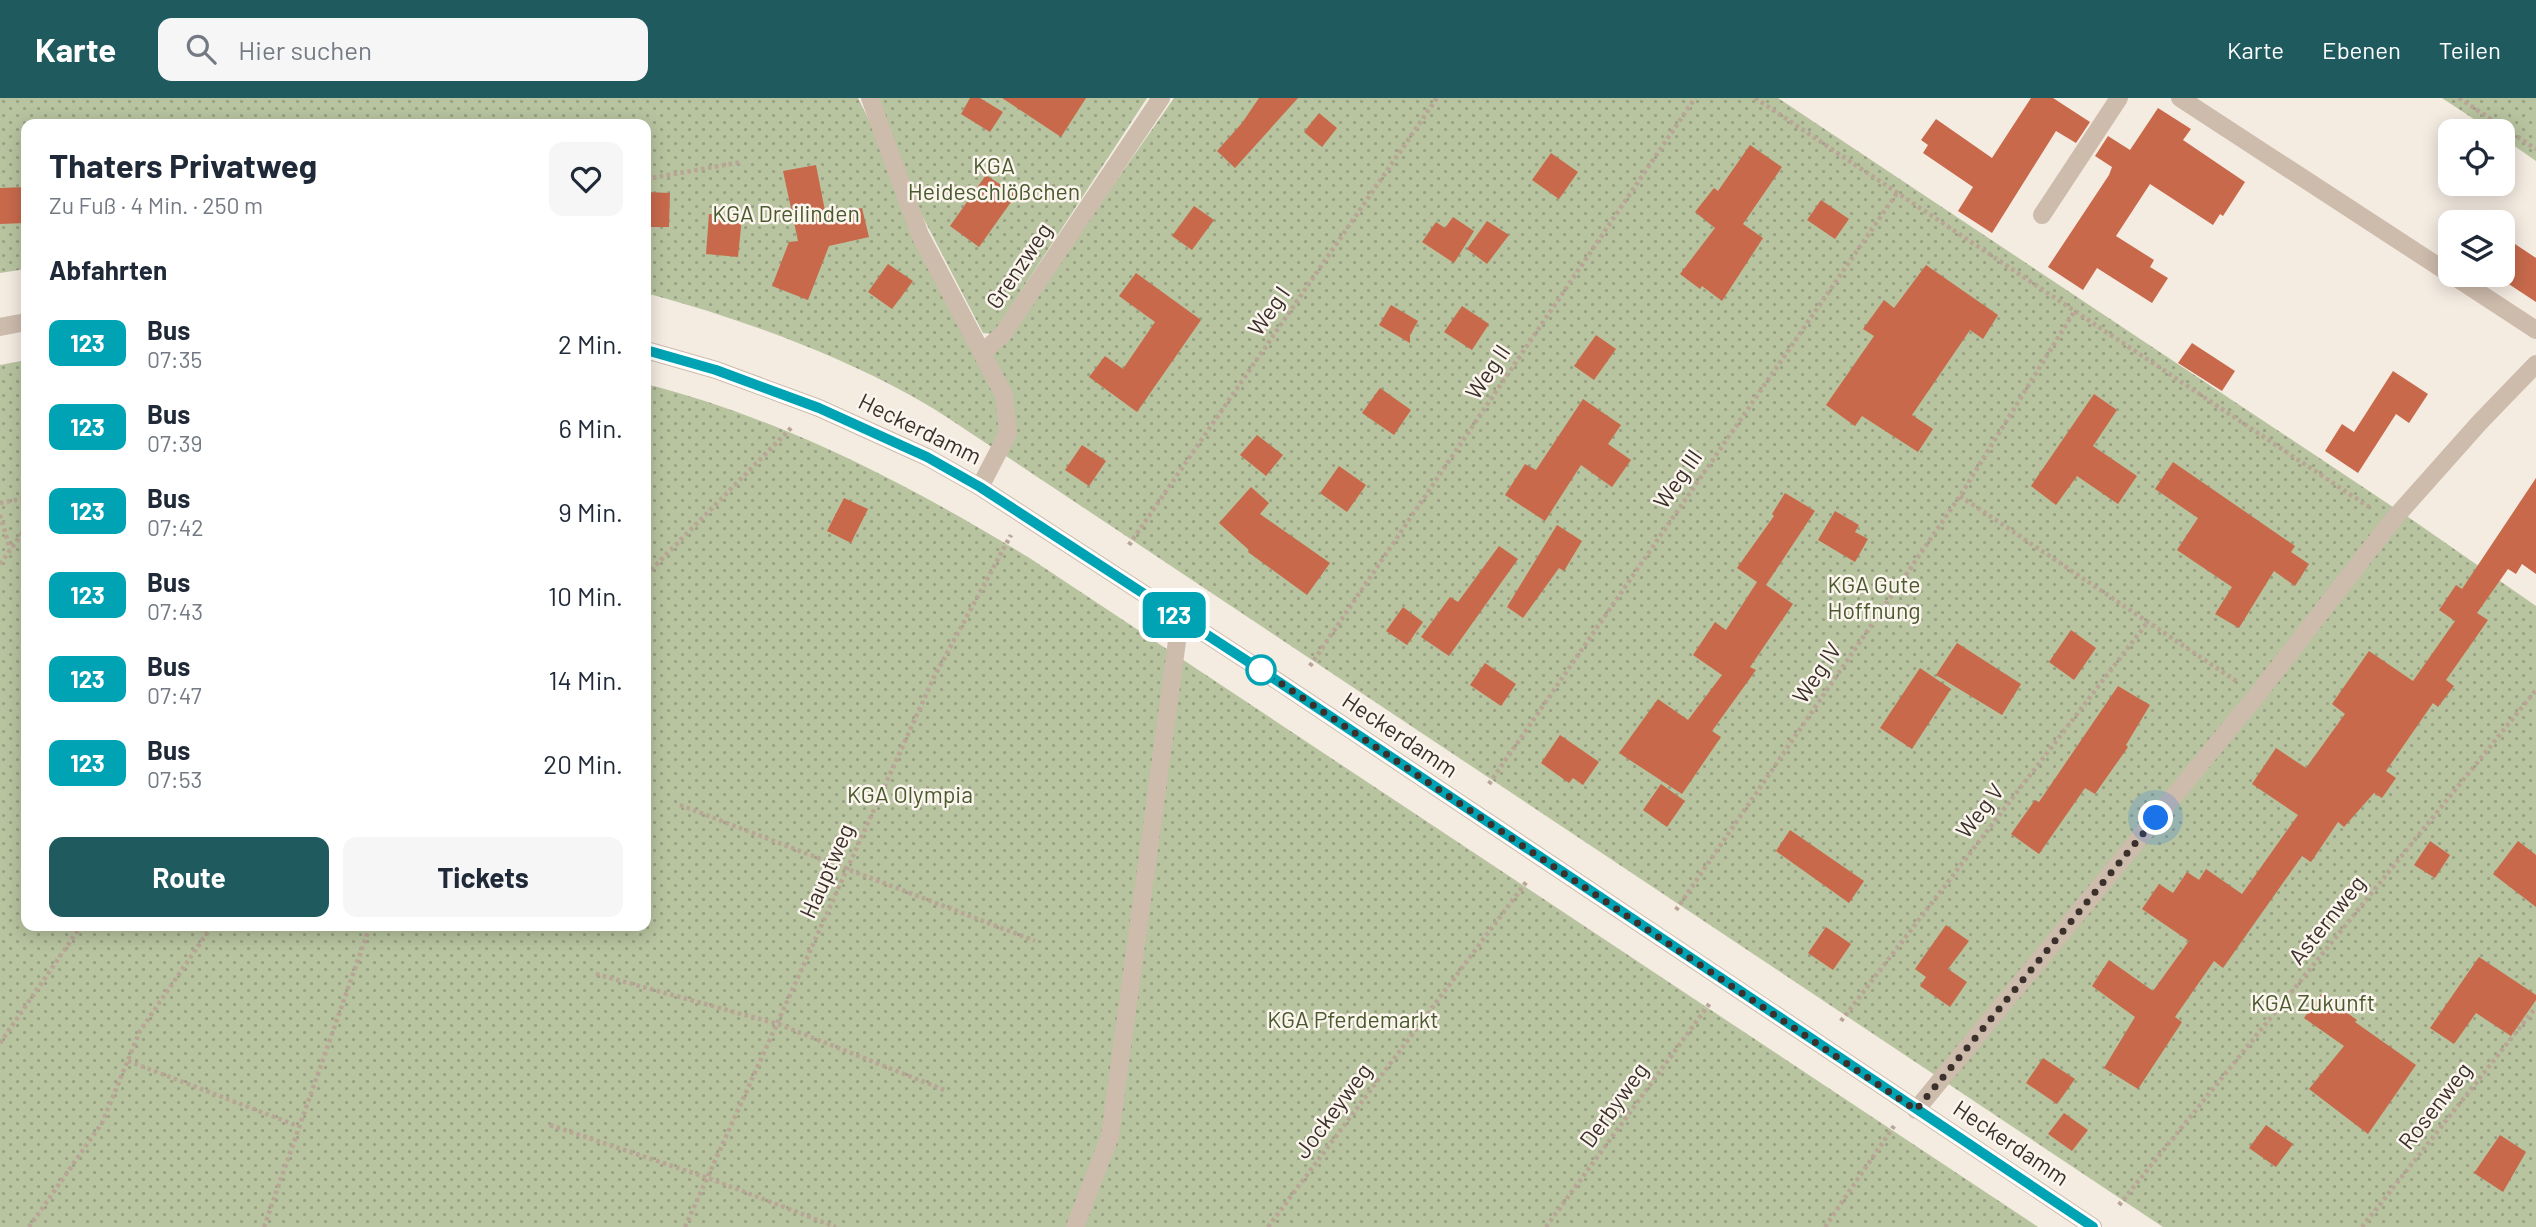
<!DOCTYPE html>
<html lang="de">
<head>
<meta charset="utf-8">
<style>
	body { margin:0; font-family:Barlow,sans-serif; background:#f6f6f7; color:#1f2937; height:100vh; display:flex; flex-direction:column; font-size:26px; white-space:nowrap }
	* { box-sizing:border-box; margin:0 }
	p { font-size:23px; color:#747a83 }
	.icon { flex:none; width:38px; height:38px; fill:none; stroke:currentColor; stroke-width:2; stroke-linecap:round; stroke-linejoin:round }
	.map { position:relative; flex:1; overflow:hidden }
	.drawer { position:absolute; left:21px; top:21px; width:630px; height:812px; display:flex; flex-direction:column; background:#fff; border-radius:14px; box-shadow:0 4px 18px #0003 }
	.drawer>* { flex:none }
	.badge { padding:0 14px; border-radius:10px; font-size:24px; line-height:46px }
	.buttons { position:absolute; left:2438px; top:21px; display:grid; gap:14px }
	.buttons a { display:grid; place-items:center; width:77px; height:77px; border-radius:14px; background:#fff; box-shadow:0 4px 18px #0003; font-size:35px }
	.you { position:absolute; width:35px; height:35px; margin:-18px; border:5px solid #fff; border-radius:50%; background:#1a73e8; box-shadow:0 0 0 10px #1a73e833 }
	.map>.badge { position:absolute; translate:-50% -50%; box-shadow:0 0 0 4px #fff }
	h2 { padding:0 28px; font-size:26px; line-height:63px }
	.round { display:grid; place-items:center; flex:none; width:74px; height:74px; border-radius:14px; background:#f6f6f7 }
	.headline { display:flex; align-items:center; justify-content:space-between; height:119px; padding:0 28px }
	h1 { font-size:33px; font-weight:700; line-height:52px }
	.action { display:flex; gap:14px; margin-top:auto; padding:14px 28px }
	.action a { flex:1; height:80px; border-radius:14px; background:#1f5a5e; color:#fff; font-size:28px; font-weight:700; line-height:80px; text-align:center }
	.action a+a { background:#f6f6f7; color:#1f2937 }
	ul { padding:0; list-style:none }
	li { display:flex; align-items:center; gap:21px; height:84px; padding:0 28px }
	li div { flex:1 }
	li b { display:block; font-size:26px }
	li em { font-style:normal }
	li .badge { min-width:77px; font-weight:700; text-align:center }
	header { display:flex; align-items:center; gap:42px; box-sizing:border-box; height:98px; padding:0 35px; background:#1f5a5e; color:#fff }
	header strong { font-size:33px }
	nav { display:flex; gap:38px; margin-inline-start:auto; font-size:24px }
	.search { width:490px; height:63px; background:#f6f6f7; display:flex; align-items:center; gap:18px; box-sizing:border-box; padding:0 24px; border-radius:14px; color:#747a83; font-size:26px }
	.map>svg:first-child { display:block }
</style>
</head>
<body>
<header>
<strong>Karte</strong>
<div class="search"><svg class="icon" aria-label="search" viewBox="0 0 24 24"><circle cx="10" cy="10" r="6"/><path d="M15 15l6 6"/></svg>Hier suchen</div>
<nav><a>Karte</a><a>Ebenen</a><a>Teilen</a></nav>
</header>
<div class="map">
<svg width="2536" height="1129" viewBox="0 0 2536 1129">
	<defs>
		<pattern id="green-dots" width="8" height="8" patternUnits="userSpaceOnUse" patternTransform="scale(1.75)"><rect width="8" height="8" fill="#b8c4a0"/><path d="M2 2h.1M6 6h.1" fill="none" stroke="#97a083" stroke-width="1.8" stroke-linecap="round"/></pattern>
	</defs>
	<rect width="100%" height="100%" fill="#f4ebe1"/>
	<!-- green -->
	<path fill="url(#green-dots)" d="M0,0H858L985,257L1003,245L1174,0H1778L2414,423L2536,508V1129H2163L1006,358C974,338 943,315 910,297C827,252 738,220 646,195V26H26V171L0,175Z
		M861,0H1147L993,236L983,235Z
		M2442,0H2536V63L2503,40L2502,33H2492Z
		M26,262V828H646V286C783,321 908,386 1028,459L2038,1129H0V267Z"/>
	<!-- building -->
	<path fill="#c8694b" d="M970,0H980L1003,14L990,34L961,16Z
		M1002,0H1086L1061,39Z
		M1259,0H1298L1235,70L1217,53L1242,25Z
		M2031,0H2053L2090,24L2076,45L2056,33L1992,135L1958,113L1973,89L1923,55L1928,47L1921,42L1936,21L1992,60Z
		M2158,10L2191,31L2183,42L2245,84L2223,118L2220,116L2213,127L2150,86L2116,138L2154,162L2150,169L2168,180L2152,205L2097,170L2083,192L2048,169L2109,77L2112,69L2095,58L2108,38L2130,52Z
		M1319,15L1337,30L1322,49L1304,34Z
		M1750,47L1782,69L1743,126L1763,140L1722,203L1702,188L1700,191L1680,176L1715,130L1695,114L1714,90L1718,93Z
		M1551,55L1578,74L1559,101L1532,82Z
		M816,67L826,118L862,110L869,139L829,148L808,202L772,188L789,144L798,143L783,73Z
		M986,77L1016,97L979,149L950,128Z
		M26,89V125L0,126V90Z
		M646,94L670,95L669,129H646Z
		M1821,102L1849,121L1835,141L1807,122Z
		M1194,108L1214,122L1192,152L1172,138Z
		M709,116L742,119L738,159L706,156Z
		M1453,119L1474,133L1454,165L1422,144L1436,124L1445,130Z
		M1487,123L1509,137L1487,166L1467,151Z
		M2515,146L2536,160V204L2495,177H2502V165Z
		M888,166L913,183L892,211L868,194Z
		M1926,167L1998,217L1983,241L1970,232L1912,317L1933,331L1918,354L1862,318L1855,328L1826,307L1874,238L1863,231L1884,202L1894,210Z
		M1136,175L1201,222L1137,314L1089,279L1105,258L1123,271L1155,224L1119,198Z
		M1391,207L1418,223L1410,237V245L1379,227Z
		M1462,208L1489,226L1472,252L1444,234Z
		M1596,237L1616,251L1594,282L1574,268Z
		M2192,245L2235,273L2222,293L2178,265Z
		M2393,273L2428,296L2409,325L2396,316L2358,375L2325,353L2342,326L2354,334Z
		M1380,290L1411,312L1394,337L1362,315Z
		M2094,296L2117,312L2093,348L2137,378L2118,406L2077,378L2056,407L2031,388Z
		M1583,301L1621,327L1608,346L1631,362L1612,389L1581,367L1545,423L1505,397L1525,366L1536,372Z
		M1257,337L1283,357L1266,378L1240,357Z
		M1082,347L1106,363L1089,388L1065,372Z
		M2173,364L2295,448L2291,454L2309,466L2295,488L2274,473L2239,530L2215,516L2232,489L2177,452L2198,420L2155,391Z
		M1339,368L1366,387L1347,414L1320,395Z
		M2536,380V476L2522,466L2516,476L2508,471L2477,515L2488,522L2446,582L2454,588L2438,609L2433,605L2386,673L2396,680L2382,700L2374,695L2344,729L2338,724L2311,764L2302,758L2223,870L2214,863L2175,919L2182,924L2138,991L2104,970L2135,919L2092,888L2109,862L2153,893L2189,843L2142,811L2159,786L2173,795L2187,774L2199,782L2206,771L2242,796L2298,717L2252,686L2276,650L2306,670L2345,616L2332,606L2369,553L2413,583L2455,523L2439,512L2456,487L2462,491Z
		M1251,389L1269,405L1260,416L1330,465L1307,497L1248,454L1249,452L1219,425Z
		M1785,395L1815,413L1766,487L1793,506L1750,569L1756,572L1712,633L1721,639L1682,696L1619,655L1658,601L1688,622L1722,577L1693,557L1715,524L1726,532L1757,484L1737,470L1774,418L1772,416Z
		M844,400L868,411L851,445L827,433Z
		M1835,413L1859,427L1855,434L1868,441L1855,464L1818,442Z
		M1557,427L1582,443L1564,473L1559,470L1523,520L1507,509Z
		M1499,448L1518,461L1449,558L1421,539L1450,499L1458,504Z
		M1403,509L1423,524L1407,547L1386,533Z
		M2071,532L2096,550L2074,582L2049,564Z
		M1957,545L2021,586L2002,617L1936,577Z
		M1485,565L1516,586L1501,608L1470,587Z
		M1920,570L1951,591L1912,651L1880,630Z
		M2118,588L2150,607L2126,647L2128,649L2095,696L2085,690L2039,756L2011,736L2035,702L2039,704Z
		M1560,637L1599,664L1583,687L1573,680L1569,685L1541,665Z
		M1661,686L1685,703L1667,729L1643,712Z
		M1790,732L1864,783L1849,805L1776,753Z
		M2430,743L2450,757L2435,780L2414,767Z
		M2518,743L2536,757V809L2493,776Z
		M1946,827L1969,843L1948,871L1967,884L1950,909L1920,888L1926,879L1915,871Z
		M1826,829L1851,846L1833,872L1808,855Z
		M2479,859L2536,897V902L2511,938L2476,915L2454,946L2430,930Z
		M2321,896L2357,922L2355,924L2416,967L2368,1036L2309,991L2344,948L2304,920Z
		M2043,960L2075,981L2057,1006L2026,985Z
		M2064,1015L2088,1032L2072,1053L2048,1036Z
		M2266,1027L2293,1046L2276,1069L2249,1050Z
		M2500,1037L2526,1054L2503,1094L2474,1075Z"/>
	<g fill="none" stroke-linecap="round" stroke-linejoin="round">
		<!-- path -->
		<path stroke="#b9a596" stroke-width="4.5" stroke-dasharray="3.5 3.5" stroke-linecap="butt" d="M1755,0L2372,411
			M2459,0L2536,51
			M646,81L741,64
			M1960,398L2239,585
			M0,405L26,400
			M0,417L10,451
			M1129,447L1437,0
			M0,466L26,430
			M646,477L792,329
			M1310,568L1695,0
			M1489,686L1897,95
			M680,707L1035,843
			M1676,812L1960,398L2074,214
			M596,876L778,926L947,993
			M1841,923L2147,525
			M0,945L81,828
			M128,963L298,1028
			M550,1027L708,1080L836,1129
			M2119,1107L2536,592
			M29,1129L102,1025L140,933L212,828
			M264,1129L370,828
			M685,1129L934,579L1011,437
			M1268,1129L1527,783
			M1546,1129L1710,905
			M1825,1129L1894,1028
			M2362,1129L2536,909"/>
		<!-- minor -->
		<path stroke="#cdbbac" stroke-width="18" d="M870,0L920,137L1004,297L1008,335L980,389
			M2180,0L2450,176
			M2042,117L2119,0
			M2452,177L2536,232
			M0,229L26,224
			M646,252L716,272L819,310L927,359L980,389L1261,572L2093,1129
			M983,254L1003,236L1161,0
			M1916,1012L2257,597L2391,424L2480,324L2536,266
			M1075,1129L1110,1038L1180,521"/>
	</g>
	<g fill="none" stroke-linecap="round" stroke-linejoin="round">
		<!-- line casing -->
		<g stroke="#fff" stroke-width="16">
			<path id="line" d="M646,252L716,272L819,310L927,359L980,389L1261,572L2093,1129"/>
		</g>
		<!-- line -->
		<use href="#line" stroke="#00a3b4" stroke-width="10"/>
		<!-- walk -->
		<path stroke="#3b302b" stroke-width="7" stroke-dasharray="0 12.6" d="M1261,572L1916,1012L2156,720"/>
	</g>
	<!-- markers -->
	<circle fill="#fff" stroke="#00a3b4" stroke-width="3.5" cx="1261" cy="572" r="14"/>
	<g text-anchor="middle" stroke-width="5" stroke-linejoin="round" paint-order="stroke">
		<!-- park labels -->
		<g font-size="23" fill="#4a5a2e" stroke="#fbf5ee">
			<text x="994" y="76">KGA<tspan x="994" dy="26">Heideschlößchen</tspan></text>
			<text x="786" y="124">KGA Dreilinden</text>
			<text x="1874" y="495">KGA Gute<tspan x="1874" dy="26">Hoffnung</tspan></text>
			<text x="910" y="705">KGA Olympia</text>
			<text x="2313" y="913">KGA Zukunft</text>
			<text x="1353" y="930">KGA Pferdemarkt</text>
		</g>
		<!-- street labels -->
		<g font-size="23" fill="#3b302b" stroke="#fbf5ee">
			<text transform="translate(1019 168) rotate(-56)" y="8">Grenzweg</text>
			<text transform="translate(1269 213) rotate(-55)" y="8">Weg I</text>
			<text transform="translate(1488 274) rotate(-56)" y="8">Weg II</text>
			<text transform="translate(920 331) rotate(26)" y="8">Heckerdamm</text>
			<text transform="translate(1678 381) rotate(-55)" y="8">Weg III</text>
			<text transform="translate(1817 575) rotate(-56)" y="8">Weg IV</text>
			<text transform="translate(1400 637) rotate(34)" y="8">Heckerdamm</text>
			<text transform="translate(1980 713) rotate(-52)" y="8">Weg V</text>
			<text transform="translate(827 773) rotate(-66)" y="8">Hauptweg</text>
			<text transform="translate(2327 822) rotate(-51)" y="8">Asternweg</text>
			<text transform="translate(1614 1007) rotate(-54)" y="8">Derbyweg</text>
			<text transform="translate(2435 1008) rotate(-52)" y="8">Rosenweg</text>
			<text transform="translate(1333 1013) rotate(-53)" y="8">Jockeyweg</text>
			<text transform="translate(2011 1045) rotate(34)" y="8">Heckerdamm</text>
		</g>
	</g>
</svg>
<div class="buttons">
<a><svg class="icon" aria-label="locate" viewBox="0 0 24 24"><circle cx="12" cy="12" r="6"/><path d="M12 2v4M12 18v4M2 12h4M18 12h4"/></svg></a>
<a><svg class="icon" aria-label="layers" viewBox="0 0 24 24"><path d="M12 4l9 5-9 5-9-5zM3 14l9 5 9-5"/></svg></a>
</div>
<div class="you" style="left:2156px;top:720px"></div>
<b class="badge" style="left:1174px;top:517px;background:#00a3b4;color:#fff">123</b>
<section class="drawer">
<div class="headline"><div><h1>Thaters Privatweg</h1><p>Zu Fuß · 4 Min. · 250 m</p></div><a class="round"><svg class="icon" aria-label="heart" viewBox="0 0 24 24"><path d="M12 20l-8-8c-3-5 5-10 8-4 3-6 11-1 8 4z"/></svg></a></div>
<h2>Abfahrten</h2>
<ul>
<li><span class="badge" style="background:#00a3b4;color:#fff">123</span><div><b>Bus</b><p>07:35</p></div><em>2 Min.</em></li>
<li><span class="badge" style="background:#00a3b4;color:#fff">123</span><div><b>Bus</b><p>07:39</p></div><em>6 Min.</em></li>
<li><span class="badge" style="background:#00a3b4;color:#fff">123</span><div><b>Bus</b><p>07:42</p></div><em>9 Min.</em></li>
<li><span class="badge" style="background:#00a3b4;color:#fff">123</span><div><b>Bus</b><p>07:43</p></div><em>10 Min.</em></li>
<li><span class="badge" style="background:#00a3b4;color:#fff">123</span><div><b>Bus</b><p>07:47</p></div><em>14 Min.</em></li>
<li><span class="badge" style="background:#00a3b4;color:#fff">123</span><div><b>Bus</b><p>07:53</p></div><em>20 Min.</em></li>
</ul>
<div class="action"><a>Route</a><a>Tickets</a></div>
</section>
</div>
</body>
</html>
